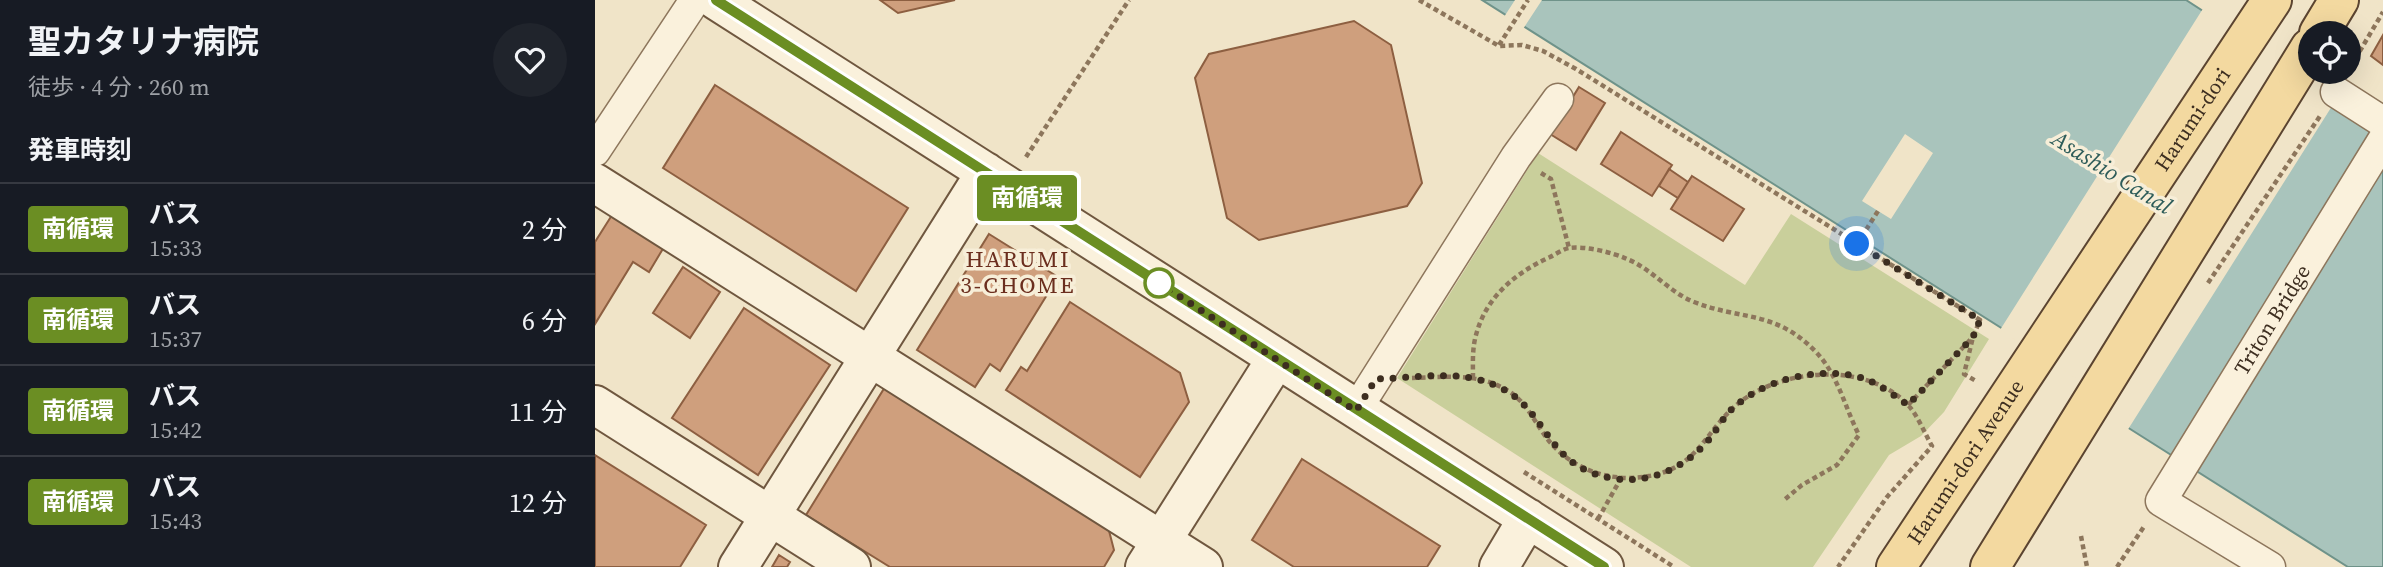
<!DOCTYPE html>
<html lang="ja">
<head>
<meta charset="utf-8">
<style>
	body { margin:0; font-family:"Source Serif 4","Noto Sans JP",serif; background:#20242c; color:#f1f3f6; height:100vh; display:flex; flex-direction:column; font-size:26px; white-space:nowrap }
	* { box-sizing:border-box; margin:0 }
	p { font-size:23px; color:#9ea1a6 }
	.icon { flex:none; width:38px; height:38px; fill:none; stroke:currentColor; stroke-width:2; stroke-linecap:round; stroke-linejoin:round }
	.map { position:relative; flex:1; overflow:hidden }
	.panel { display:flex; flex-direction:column; background:#171b24; width:595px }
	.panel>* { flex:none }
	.badge { padding:0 14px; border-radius:5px; font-size:24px; line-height:46px }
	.tools { position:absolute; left:1703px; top:21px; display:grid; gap:14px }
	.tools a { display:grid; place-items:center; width:63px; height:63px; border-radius:50%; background:#171b24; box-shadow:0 7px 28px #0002; font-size:35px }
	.you { position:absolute; width:35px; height:35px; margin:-18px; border:5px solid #fff; border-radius:50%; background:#1a73e8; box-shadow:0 0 0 10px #1a73e833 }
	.map>.badge { position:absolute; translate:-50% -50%; box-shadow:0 0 0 4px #fff }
	h2 { padding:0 28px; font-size:26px; line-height:63px }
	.round { display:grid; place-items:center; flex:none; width:74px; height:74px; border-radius:37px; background:#20242c }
	.headline { display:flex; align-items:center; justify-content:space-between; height:119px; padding:0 28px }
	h1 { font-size:33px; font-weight:700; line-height:52px }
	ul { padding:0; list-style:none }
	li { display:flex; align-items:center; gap:21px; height:91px; padding:0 28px; border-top:2px solid #363941 }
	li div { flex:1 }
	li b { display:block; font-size:26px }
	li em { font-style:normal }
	li .badge { min-width:77px; font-weight:700; text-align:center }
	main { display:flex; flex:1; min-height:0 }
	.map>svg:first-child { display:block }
</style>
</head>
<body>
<main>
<section class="panel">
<div class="headline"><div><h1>聖カタリナ病院</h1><p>徒歩 · 4 分 · 260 m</p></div><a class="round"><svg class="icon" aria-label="heart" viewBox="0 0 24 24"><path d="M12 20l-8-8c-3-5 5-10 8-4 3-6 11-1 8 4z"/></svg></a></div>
<h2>発車時刻</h2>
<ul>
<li><span class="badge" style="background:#6b8e23;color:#fff">南循環</span><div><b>バス</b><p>15:33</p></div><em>2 分</em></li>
<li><span class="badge" style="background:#6b8e23;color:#fff">南循環</span><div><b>バス</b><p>15:37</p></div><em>6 分</em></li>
<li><span class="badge" style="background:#6b8e23;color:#fff">南循環</span><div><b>バス</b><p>15:42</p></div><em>11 分</em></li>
<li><span class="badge" style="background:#6b8e23;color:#fff">南循環</span><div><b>バス</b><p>15:43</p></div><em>12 分</em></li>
</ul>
</section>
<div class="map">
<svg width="1788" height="567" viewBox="0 0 1788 567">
	<rect width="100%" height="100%" fill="#f0e4c8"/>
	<!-- green -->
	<path fill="#c9cf9b" d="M943,153L1150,285L1196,214L1394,339L1349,412L1326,436L1294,455L1218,567H1096L802,378Z"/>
	<!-- water -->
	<path fill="#a9c4bc" stroke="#6f938a" stroke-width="2" d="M887,0H1591L1788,128V567H1753L1532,427L1541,413Z"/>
	<!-- pier -->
	<path fill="#f0e4c8" d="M920,0H947L928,29L909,17Z
		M1609,7L1744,95L1532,431L1528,426L1536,413L1405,330Z
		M1310,134L1338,153L1296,219L1267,201Z"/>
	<!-- building -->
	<path fill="#cf9f7d" stroke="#8d5f41" stroke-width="2" d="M285,0H360L303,13Z
		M759,21L796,45L827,183L812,206L664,240L632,218L600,78L614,54Z
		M1788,35V65L1776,56Z
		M120,85L313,208L261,291L68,168Z
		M984,87L1010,103L981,150L955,134Z
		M1026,132L1077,165L1057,196L1006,164Z
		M1074,169L1093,182L1083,198L1064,186Z
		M1097,176L1149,209L1128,241L1076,209Z
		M17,215L69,247L54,272L38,262L0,324V242Z
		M394,234L463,277L405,371L395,364L380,387L322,350Z
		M88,267L125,292L95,338L58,313Z
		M475,302L585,373L594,402L545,477L411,390L426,367L432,371Z
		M149,308L235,365L163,475L77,418Z
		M290,387L513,527L519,550L509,567H295L211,515Z
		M0,455L111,525L85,567H0Z
		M707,459L845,546L832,567H699L657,540Z
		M184,555L195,562L192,567H177Z"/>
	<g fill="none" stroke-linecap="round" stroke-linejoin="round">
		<!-- street casing -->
		<g stroke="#8d765c" stroke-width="33">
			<g id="street">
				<path d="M1741,92L1788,122"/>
				<path d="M0,151L100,0"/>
				<path d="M761,410L921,157L963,99"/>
				<path id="s1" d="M1675,567L1566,501L1788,140"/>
			</g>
		</g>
		<!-- secondary casing -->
		<g stroke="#6f573f" stroke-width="42">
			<path id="secondary" d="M121,0L1009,567
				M0,183L608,567
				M0,405L256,567
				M143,567L391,172
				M550,567L682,358
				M904,567L933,518"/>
		</g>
		<!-- primary casing -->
		<g stroke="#5b4430" stroke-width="42">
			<g id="primary">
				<path d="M1724,33L1744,0"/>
				<path id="s2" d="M1301,567L1677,0"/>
				<path d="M1395,567L1715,48"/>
			</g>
		</g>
		<!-- path -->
		<path stroke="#8d765c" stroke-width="4.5" stroke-dasharray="5 3.5" stroke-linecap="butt" d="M824,0L904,46L927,45L948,51L981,69L1385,320L1378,337L1369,374L1381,381
			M904,45L933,0
			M1756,66L1788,12
			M431,157L534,0
			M946,173L956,179L974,248
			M1262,244L1283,211
			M1613,283L1725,116
			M817,378C851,377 884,372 915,392C933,404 941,425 954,441C979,471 1018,483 1054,476C1101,468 1108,436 1138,408C1181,368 1271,360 1313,405C1323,416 1330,434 1337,446L1292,497L1243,567
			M878,378C878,364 877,349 881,335C891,297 920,273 955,257C961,254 968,249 974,248C991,246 1016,252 1032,259C1057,269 1074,292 1099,302C1144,320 1180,310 1220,351C1243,374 1250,408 1264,435L1242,465L1207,485L1188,501
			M1313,405L1377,338
			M929,472L1079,567
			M1003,519L1025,480
			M1486,536L1492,567
			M1522,567L1550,525"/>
		<!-- street -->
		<use href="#street" stroke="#faf1dc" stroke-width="30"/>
		<!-- secondary -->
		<use href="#secondary" stroke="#faf1dc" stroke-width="38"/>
		<!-- primary -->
		<use href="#primary" stroke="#f3d9a0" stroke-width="38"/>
	</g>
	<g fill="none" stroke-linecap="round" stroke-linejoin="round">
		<!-- line casing -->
		<g stroke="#fff" stroke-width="16">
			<path id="line" d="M121,0L1009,567"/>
		</g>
		<!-- line -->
		<use href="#line" stroke="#6b8e23" stroke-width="10"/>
		<!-- walk -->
		<path stroke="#3d2e20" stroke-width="7" stroke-dasharray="0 12.6" d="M564,283L761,411L781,379C823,378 868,368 906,388C955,412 951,471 1023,479C1059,483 1094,465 1116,437C1123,428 1129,416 1138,408C1171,378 1230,364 1273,380C1287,386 1301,397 1313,405L1378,337L1385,320L1262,244"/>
	</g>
	<!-- markers -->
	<circle fill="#fff" stroke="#6b8e23" stroke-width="3.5" cx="564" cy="283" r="14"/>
	<g text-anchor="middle" stroke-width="7" stroke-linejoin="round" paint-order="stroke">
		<!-- street labels -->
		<g font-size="21" fill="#3d2e20" stroke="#f7eed8">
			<text dy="7" stroke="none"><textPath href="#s2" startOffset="537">Harumi-dori</textPath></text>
			<text dy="7" stroke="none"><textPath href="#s1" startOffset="340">Triton Bridge</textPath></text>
			<text dy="7" stroke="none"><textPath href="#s2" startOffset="126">Harumi-dori Avenue</textPath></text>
		</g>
		<!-- water labels -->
		<g font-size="23" font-style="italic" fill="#2f5d5a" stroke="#f7eed8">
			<text transform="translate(1517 172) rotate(32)" y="8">Asashio Canal</text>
		</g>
		<!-- neighbourhood labels -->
		<g font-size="23" letter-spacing="2" fill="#6b2e1e" stroke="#f7eed8">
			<text x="423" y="267">HARUMI<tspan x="423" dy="26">3-CHOME</tspan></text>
		</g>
	</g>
</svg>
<div class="tools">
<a><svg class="icon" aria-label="locate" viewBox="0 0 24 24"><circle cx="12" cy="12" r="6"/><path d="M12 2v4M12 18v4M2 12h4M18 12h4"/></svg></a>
</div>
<div class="you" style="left:1262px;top:244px"></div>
<b class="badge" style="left:432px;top:198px;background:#6b8e23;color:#fff">南循環</b>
</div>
</main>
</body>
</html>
